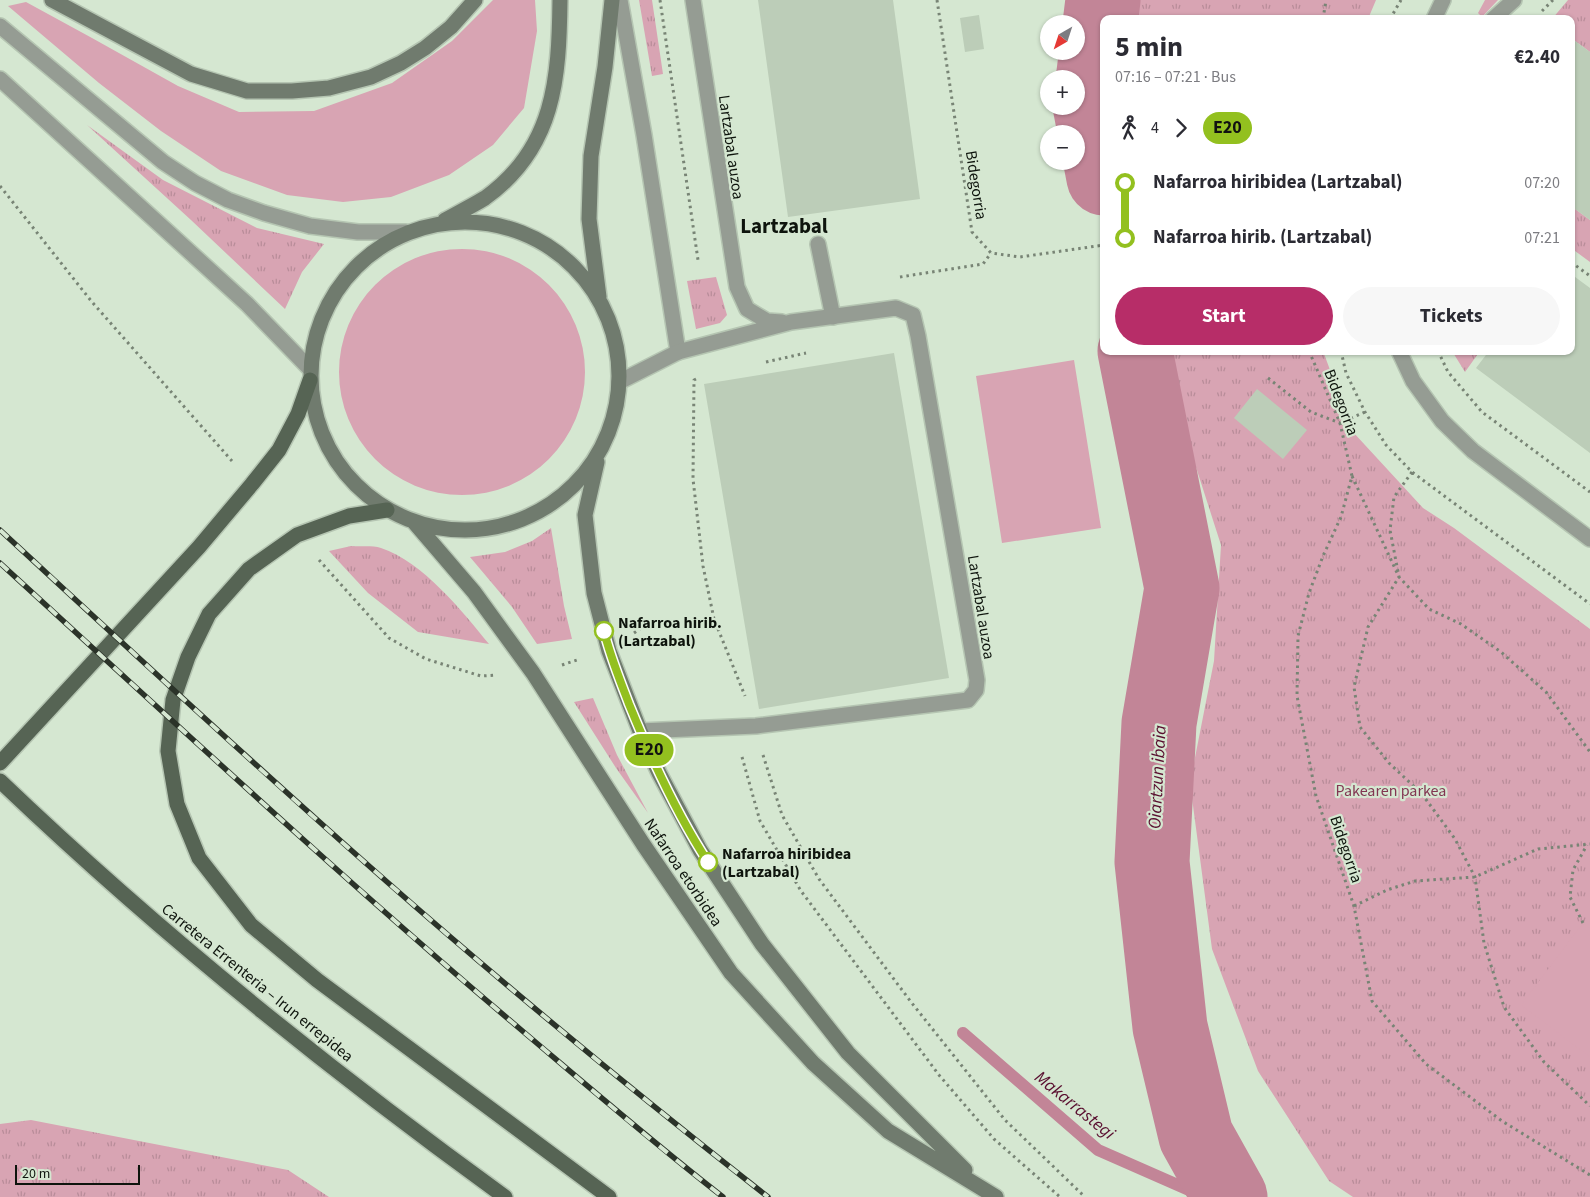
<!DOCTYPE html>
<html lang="en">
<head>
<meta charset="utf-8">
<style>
	body { margin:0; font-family:"Source Sans 3",sans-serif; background:#f7f7f7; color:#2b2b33; height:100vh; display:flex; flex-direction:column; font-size:19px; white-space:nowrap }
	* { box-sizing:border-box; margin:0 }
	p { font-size:16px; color:#7c7c81 }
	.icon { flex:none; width:28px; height:28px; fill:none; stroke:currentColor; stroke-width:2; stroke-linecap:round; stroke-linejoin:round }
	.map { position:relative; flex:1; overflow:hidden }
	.sheet { position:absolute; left:1100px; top:15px; width:475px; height:340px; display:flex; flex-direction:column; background:#fff; border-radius:10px; box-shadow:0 1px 4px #0004 }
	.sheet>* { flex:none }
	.badge { padding:0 10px; border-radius:16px; font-size:18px; line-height:32px }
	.needle { width:32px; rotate:219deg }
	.tools { position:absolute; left:1040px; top:15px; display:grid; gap:10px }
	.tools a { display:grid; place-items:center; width:45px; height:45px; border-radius:50%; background:#fff; box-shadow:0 1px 4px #0004; font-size:25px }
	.scale { position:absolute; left:15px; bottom:12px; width:125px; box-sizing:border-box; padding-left:5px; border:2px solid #0e140d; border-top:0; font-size:14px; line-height:18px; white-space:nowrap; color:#0e140d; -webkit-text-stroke:4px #d5e7d1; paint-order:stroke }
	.map>.badge { position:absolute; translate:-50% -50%; box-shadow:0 0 0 2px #fff }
	.legs { display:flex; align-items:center; gap:8px; height:55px; padding:0 15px; font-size:16px }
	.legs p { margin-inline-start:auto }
	.summary { display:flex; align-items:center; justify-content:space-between; height:85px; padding:0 15px }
	h1 { font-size:28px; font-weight:700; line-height:38px }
	.action { display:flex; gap:10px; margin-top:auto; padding:10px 15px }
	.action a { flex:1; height:58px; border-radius:30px; background:#b72d68; color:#fff; font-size:20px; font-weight:700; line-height:58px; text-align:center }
	.action a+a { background:#f7f7f7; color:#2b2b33 }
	ul { padding:0 15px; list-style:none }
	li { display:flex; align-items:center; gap:18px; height:55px; font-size:19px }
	li i { display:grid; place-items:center; width:8px; height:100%; margin:0 6px; background:currentColor }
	li i::after { content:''; width:12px; height:12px; margin:-6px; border:4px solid; border-radius:50%; background:#fff }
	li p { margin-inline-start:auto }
	li:first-child i { background:linear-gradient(#0000 50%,currentColor 0) }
	li:last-child i { background:linear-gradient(currentColor 50%,#0000 0) }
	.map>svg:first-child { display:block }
</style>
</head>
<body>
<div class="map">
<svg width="1590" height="1197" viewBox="0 0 1590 1197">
	<defs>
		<pattern id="grass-tufts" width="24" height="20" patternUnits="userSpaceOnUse" patternTransform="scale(1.25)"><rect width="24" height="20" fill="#d8a4b3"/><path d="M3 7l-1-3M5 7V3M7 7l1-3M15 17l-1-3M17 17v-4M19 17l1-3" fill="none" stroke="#b88c99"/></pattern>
	</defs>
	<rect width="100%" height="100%" fill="#d5e7d1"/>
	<!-- grass -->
	<path fill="url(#grass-tufts)" d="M639,0H652L663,74L652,76Z
		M1136,0H1376L1368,19H1134Z
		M1485,0H1498L1482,17L1478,13Z
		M1568,0H1590V52L1571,38V19H1552Z
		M87,125L163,180L257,228L324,244L302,272L285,309L191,220Z
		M1571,206L1590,220V262L1571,248Z
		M716,277L727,315L720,323L696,329L687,281Z
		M1164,351H1323L1353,432L1423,508L1454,528L1590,629V1197H1353L1329,1181L1258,1071L1212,949L1190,783L1214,661L1221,545L1177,408Z
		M1452,351H1480L1465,372Z
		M551,528L564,606L572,639L537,644L512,607L470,557L505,552L532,541Z
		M351,546C360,547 372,545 381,548C423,562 462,611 489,644L418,632L368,593L329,551Z
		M593,698L617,755L648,813L616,768L574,702Z
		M31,1120L288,1170L329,1197H0V1124Z"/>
	<!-- garden -->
	<path fill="#d8a4b3" d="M493,0H535L537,31L524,108L493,145L449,175L391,197L343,202L287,195L221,171L161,131L99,83L8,6L26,2L92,38L178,86L239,112L314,111L392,83L452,41Z
		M339 372a123 123 0 1 1 246 0a123 123 0 1 1-246 0Z
		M1074,360L1101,528L1002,543L976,376Z
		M1583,923L1590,928V1057L1521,1005Z"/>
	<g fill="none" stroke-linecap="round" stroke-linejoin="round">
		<!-- stream -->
		<path stroke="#c28597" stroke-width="12" d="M963,1033L1098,1150L1205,1197"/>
		<!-- river -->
		<path stroke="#c28597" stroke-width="75" d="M1103,0L1090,105L1104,178
			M1135,351L1182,588L1159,723L1152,862L1170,1027L1196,1136L1230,1197"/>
	</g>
	<!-- building -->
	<path fill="#bccdb8" d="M758,0H893L920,199L788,217Z
		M979,15L984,49L965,52L960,18Z
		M1571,38L1590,52V220L1571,206Z
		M1571,274L1590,288V453L1476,368L1489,351H1571Z
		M894,353L949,678L759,709L704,384Z
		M1257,389L1307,430L1283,459L1234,418Z"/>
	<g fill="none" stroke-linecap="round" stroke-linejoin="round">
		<!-- lane casing -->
		<g stroke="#b5c5b2" stroke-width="18">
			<path id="lane" d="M620,0L644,135L678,352
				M1493,19L1514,0
				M818,244L833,317"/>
		</g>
		<!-- street casing -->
		<g stroke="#b5c5b2" stroke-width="18">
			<path id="street" d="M693,0L737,287L747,309L767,321L782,322
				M1434,19L1443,0
				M0,26L163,162L195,183L228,200L264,213L310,226L358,232H406
				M0,79L247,304L310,369
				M1399,351L1413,381L1442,421L1473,451L1590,539
				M619,382L678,352L791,322L896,308L913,315L918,336L977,680L976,690L968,700L756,726L640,731"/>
		</g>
		<!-- secondary casing -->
		<g stroke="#b5c5b2" stroke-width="18">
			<path id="secondary" d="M52,0L191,74L247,91H292L329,88L371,77L401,63L425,48L451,27L475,0
				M445,220C458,213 472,206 485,198C555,148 559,78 560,0
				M311 376a154 154 0 1 1 308 0a154 154 0 1 1-308 0Z
				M599,297L589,219L591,156L605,67L612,0
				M597,462L585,515L594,593L609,651L640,731L659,773L700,850L762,944L848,1053L965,1170
				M414,522L474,592L533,673L643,844L731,973L813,1063L888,1131L996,1197"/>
		</g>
		<!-- primary casing -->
		<g stroke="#b5c5b2" stroke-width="18">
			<path id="primary" d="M387,510L349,516L297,535L249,569L209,614L188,657L173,700L168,751L177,804L199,858L251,925L317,980L609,1197
				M0,763L199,547L252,484L279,450L298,414L310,380
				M0,781C158,932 328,1069 505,1197"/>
		</g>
		<!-- path -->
		<path stroke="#788475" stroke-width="3" stroke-dasharray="2.5 4" stroke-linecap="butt" d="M660,0L698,260
			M937,0L972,232L991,253L1020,257L1104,245
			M1542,11L1553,0
			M1323,19L1326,0
			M1390,19L1401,0
			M0,186L92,302L232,461
			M1571,262L1590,276
			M900,277L983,264L991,253
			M1309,351L1340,423L1352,476L1341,517L1323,556L1309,593L1298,636L1297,696L1316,796L1354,906L1372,1001L1426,1064L1502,1121L1590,1175
			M1341,351L1346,373L1365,412L1386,445L1412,472L1590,604
			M1438,351L1448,372L1482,412L1590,492
			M766,362L806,353
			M1268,378L1311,412L1340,423L1365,412
			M696,379L694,380L693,479L703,566L714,619L745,696
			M1412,472L1394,497L1390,530L1399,577L1368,627L1354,687L1360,727L1389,763L1422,794L1455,839L1475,877L1484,943L1504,1007L1544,1062L1590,1106
			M1352,476L1399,577L1429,609L1461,624L1501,652L1546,692L1590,752
			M319,560L389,638L426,659L481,676L497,675
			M634,633L641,628L714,619
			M562,665L580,659
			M763,755L782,815L819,879L911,1002L1005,1120L1085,1197
			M742,757L760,821L801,891L939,1075L994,1139L1060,1197
			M1354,906L1387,890L1415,881L1475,877L1538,849L1590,844
			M1583,923L1570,897L1573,870L1587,845"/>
		<!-- lane -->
		<use href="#lane" stroke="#959c93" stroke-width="15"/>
		<!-- street -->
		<use href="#street" stroke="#959c93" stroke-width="15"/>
		<!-- secondary -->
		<use href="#secondary" stroke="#707b6e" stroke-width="15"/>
		<!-- primary -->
		<use href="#primary" stroke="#566454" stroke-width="15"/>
		<!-- rail casing -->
		<g stroke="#2b3329" stroke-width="5.5">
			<path id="rail" d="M0,530C128,648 255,766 386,881C510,990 638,1095 768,1197
				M0,563C174,722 346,882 526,1034C591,1089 656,1145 723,1197"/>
		</g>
		<!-- rail -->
		<use href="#rail" stroke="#d5e7d1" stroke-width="4" stroke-dasharray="11" stroke-linecap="butt"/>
	</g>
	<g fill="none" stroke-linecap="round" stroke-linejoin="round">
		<!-- line-1 casing -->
		<g stroke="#fff" stroke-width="11">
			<path id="line-1" d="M604,631C610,656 620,680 629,704C651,758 676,813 708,862"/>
		</g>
		<!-- line-1 -->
		<use href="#line-1" stroke="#93c01f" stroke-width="8"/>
	</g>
	<!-- markers -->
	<g fill="#fff" stroke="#93c01f" stroke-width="2.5">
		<circle cx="604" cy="631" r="9"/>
		<circle cx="708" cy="862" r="9"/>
	</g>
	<g text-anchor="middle" stroke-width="4.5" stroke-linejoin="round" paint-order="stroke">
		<!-- street labels -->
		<g font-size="16" fill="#0e140d" stroke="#d5e7d1">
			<text transform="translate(732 147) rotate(82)" y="6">Lartzabal auzoa</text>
			<text transform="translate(977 185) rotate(81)" y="6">Bidegorria</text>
			<text transform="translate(1342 402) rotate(69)" y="6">Bidegorria</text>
			<text transform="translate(982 607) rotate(81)" y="6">Lartzabal auzoa</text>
			<text transform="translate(1347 849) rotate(71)" y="6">Bidegorria</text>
			<text transform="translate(684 872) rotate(56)" y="6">Nafarroa etorbidea</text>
			<text transform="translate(258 982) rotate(39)" y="6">Carretera Errenteria – Irun errepidea</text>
		</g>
		<!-- stop labels -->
		<g font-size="16" font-weight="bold" fill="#0e140d" stroke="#d5e7d1" text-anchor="start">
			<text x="618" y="628">Nafarroa hirib.<tspan x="618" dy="18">(Lartzabal)</tspan></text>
			<text x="722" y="859">Nafarroa hiribidea<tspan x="722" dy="18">(Lartzabal)</tspan></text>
		</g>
		<!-- park labels -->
		<g font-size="16" fill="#823652" stroke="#d5e7d1">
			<text x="1391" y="796">Pakearen parkea</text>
		</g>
		<!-- water labels -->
		<g font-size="18" font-style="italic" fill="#590e2f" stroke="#d5e7d1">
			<text transform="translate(1157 777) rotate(-87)" y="6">Oiartzun ibaia</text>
			<text transform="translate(1075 1105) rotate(39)" y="6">Makarrastegi</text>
		</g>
		<!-- district labels -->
		<g font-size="21" font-weight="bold" fill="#0e140d" stroke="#d5e7d1">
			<text x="784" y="233">Lartzabal</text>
		</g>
	</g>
</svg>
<div class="tools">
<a><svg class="needle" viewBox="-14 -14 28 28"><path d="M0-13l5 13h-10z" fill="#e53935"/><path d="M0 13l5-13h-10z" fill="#7c7c81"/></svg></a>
<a>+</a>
<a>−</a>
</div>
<div class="scale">20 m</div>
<b class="badge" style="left:649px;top:750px;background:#93c01f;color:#111">E20</b>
<section class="sheet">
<div class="summary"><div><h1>5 min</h1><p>07:16 – 07:21 · Bus</p></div><b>€2.40</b></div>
<div class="legs"><svg class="icon" aria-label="walk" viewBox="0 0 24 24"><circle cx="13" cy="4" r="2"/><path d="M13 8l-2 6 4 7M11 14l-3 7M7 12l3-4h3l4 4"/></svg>4<svg class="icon" aria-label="forward" viewBox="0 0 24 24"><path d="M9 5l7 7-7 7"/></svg><b class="badge" style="background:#93c01f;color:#111">E20</b></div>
<ul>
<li><i style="color:#93c01f"></i><b>Nafarroa hiribidea (Lartzabal)</b><p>07:20</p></li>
<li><i style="color:#93c01f"></i><b>Nafarroa hirib. (Lartzabal)</b><p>07:21</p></li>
</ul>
<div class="action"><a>Start</a><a>Tickets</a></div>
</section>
</div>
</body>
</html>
